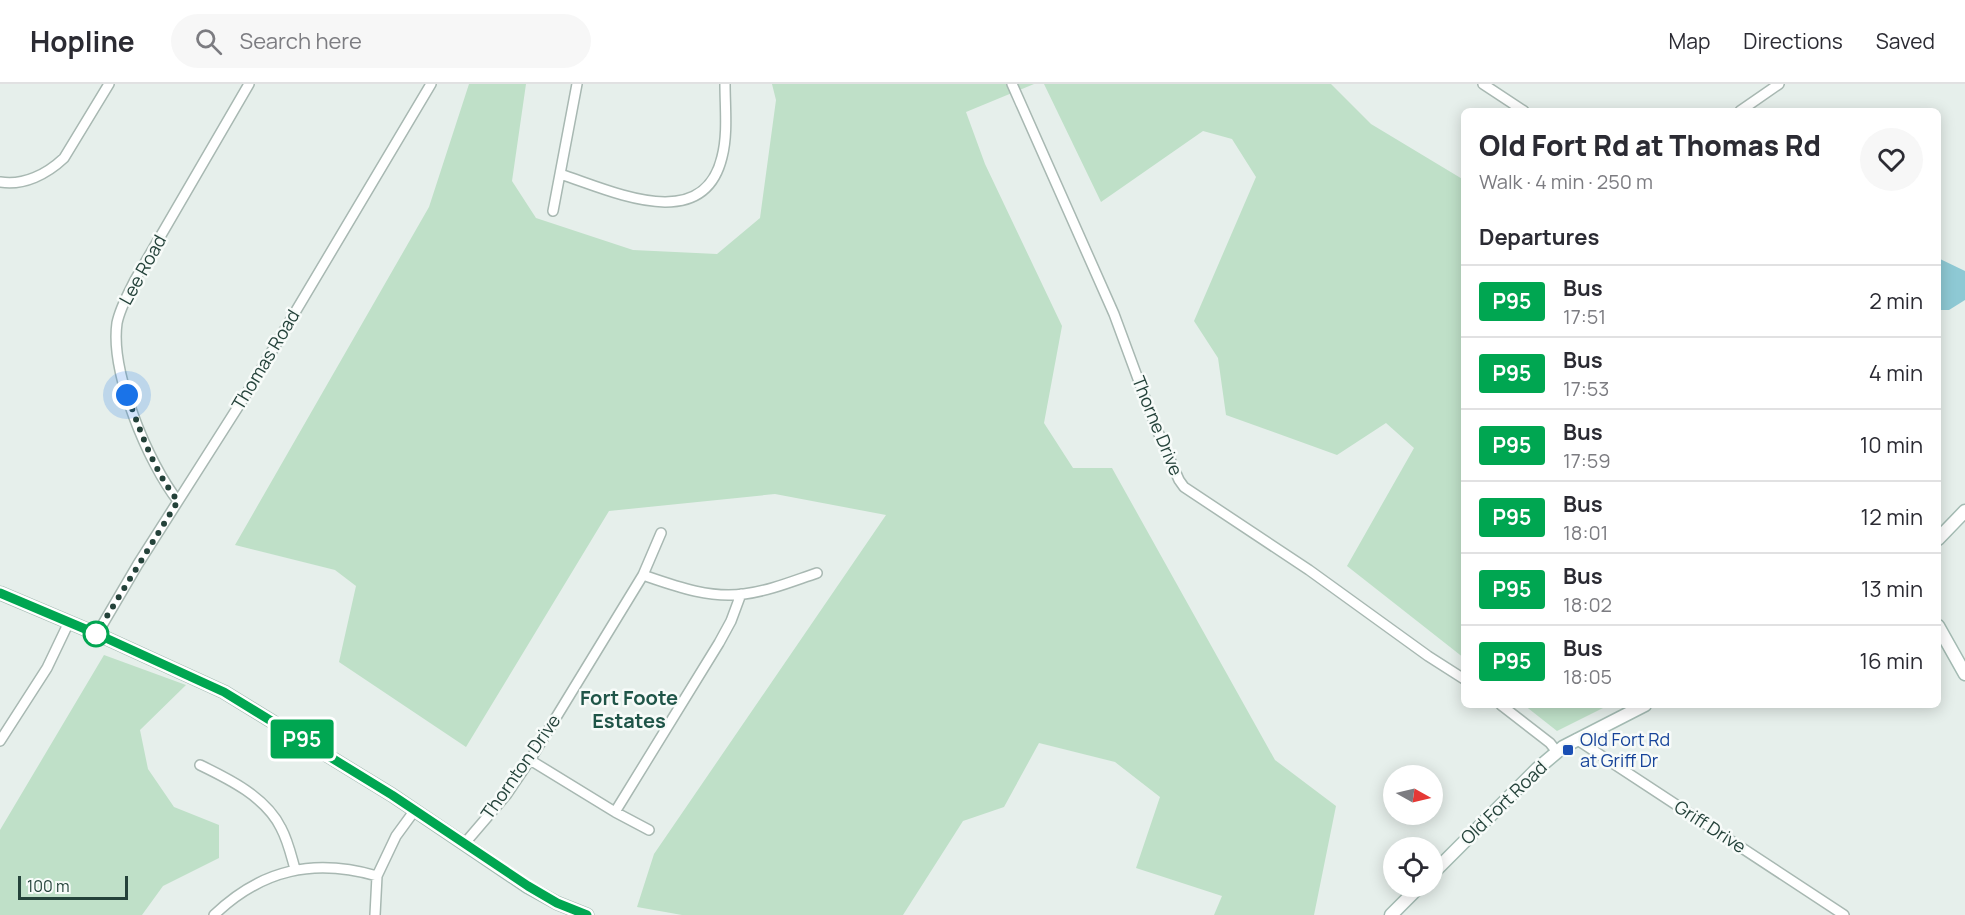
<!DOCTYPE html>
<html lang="en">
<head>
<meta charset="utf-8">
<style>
	body { margin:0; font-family:Manrope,sans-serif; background:#f7f7f7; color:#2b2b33; height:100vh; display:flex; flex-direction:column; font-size:22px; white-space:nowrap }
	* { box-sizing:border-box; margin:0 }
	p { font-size:20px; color:#7c7c81 }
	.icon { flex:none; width:33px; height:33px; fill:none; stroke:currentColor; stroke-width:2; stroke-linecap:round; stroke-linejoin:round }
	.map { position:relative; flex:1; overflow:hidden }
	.sheet { position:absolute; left:1461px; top:24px; width:480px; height:600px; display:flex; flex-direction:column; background:#fff; border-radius:9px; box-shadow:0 3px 15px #0003 }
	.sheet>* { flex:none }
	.badge { padding:0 12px; border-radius:4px; font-size:21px; line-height:39px }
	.needle { width:39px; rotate:98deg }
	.fabs { position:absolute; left:1383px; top:681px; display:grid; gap:12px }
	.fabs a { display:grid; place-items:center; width:60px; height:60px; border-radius:50%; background:#fff; box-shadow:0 3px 15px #0003; font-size:30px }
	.scale { position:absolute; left:18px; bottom:15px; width:110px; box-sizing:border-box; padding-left:6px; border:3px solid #24423a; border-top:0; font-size:16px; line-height:21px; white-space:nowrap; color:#24423a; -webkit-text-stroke:4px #f7fbf9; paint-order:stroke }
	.you { position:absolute; width:30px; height:30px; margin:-15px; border:4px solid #fff; border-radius:50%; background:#1a73e8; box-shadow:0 0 0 9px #1a73e833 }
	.map>.badge { position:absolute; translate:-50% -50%; box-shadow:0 0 0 3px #fff }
	h2 { padding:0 18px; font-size:22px; line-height:54px }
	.round { display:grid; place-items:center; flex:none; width:63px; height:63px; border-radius:32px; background:#f7f7f7 }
	.summary { display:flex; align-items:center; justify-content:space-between; height:102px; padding:0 18px }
	h1 { font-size:28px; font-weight:800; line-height:45px }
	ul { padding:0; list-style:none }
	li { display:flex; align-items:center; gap:18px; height:72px; padding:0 18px; border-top:2px solid #e1e1e2 }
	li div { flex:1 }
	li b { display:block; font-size:22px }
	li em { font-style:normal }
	li .badge { min-width:66px; font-weight:700; text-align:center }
	header { display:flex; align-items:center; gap:36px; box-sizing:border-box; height:84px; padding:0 30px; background:#fff; border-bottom:2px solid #e1e1e2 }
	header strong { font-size:28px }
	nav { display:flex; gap:33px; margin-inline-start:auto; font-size:21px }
	.search { width:420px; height:54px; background:#f7f7f7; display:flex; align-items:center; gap:15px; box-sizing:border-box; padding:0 21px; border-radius:33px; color:#7c7c81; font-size:22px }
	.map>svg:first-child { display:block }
</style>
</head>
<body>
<header>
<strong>Hopline</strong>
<div class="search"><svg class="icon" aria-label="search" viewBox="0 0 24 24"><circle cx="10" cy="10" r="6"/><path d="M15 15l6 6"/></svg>Search here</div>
<nav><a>Map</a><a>Directions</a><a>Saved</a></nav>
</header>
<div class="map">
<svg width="1965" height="831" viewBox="0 0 1965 831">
	<rect width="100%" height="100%" fill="#e6efeb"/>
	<!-- green -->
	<path fill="#bfe0c8" d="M469,0H526L512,97L536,134L633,166L717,170L760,134L776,16L772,0H1034L966,28L985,80L1062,242L1044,339L1073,384H1112L1275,676L1336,722L1314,831H1214L1222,812L1136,784L1160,713L1115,678L1039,659L1004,723L963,737L903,831H682L637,823L654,770L886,431L775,410L609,427L466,663L339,578L356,502L335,486L235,461L429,123Z
		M1044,0H1331L1371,40L1464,96V574L1347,482L1414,364L1386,339L1337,371L1226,331L1218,274L1194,237L1256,93L1232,55L1203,47L1101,118Z
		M104,571L186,601L140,646L148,685L174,723L219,741V774L163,802L142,831H0V746Z
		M1524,621H1609L1557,647Z"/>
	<!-- water -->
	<path fill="#8ec9d4" d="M1938,174L1965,187V216L1949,226H1938Z"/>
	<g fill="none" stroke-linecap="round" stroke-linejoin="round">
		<!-- street casing -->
		<g stroke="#a8b8b2" stroke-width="12">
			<path id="street" d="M1012,0L1114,230L1155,341L1179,396L1184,403L1309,486L1428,572L1464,595
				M1483,0L1524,27
				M1740,27L1779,0
				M560,90C610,106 703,152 722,73C728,50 725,24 725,0
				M0,98C24,102 47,90 64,74L109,0
				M553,127L577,0
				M178,417C148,379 110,288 117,239C120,224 128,210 135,196L249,0
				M643,491C675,502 710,515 744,510C769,507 793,497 817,489
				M97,550L138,480L250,304L431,0
				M1501,621L1550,659L1557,668
				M1576,655L1844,831
				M0,657L47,584L69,538
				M530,676L615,728L649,746
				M200,681C229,695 266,713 281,744C288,757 291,771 295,785
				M615,728L719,559L731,537L741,510
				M465,759L507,710L530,676L643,491L661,449
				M214,831C262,785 314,774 377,792
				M375,831L377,792L396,752L415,726"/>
		</g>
		<!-- secondary casing -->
		<g stroke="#a4bbb3" stroke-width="15">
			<path id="secondary" d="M1938,455L1965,427
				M0,509L97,550L224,608L392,711L528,803L557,819L587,831
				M1938,542L1965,590
				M1432,790L1537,685L1563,663L1645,621
				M1391,831L1420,802"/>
		</g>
		<!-- street -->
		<use href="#street" stroke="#fff" stroke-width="9"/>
		<!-- secondary -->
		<use href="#secondary" stroke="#fff" stroke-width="12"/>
	</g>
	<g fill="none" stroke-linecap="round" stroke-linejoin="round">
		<!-- line casing -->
		<g stroke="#fff" stroke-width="14">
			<path id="line" d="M0,509L97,550L224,608L392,711L528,802L557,819L587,831"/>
		</g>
		<!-- line -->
		<use href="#line" stroke="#00a651" stroke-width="9"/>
		<!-- walk -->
		<path stroke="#24423a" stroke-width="6" stroke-dasharray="0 10.8" d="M96,550L178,417C153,386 141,348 127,311"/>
	</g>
	<!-- markers -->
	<circle fill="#fff" stroke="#00a651" stroke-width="3" cx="96" cy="550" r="12"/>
	<rect fill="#1a4fb4" stroke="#f7fbf9" stroke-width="2" x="1562" y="660" width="12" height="12" rx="3"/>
	<g text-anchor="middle" stroke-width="5" stroke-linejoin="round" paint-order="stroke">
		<!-- street labels -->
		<g font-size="18" fill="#24423a" stroke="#f7fbf9">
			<text transform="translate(143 186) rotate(-61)" y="6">Lee Road</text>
			<text transform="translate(266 276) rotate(-59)" y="6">Thomas Road</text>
			<text transform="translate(1157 342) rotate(68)" y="6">Thorne Drive</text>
			<text transform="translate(521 683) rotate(-55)" y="6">Thornton Drive</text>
			<text transform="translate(1504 719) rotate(-44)" y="6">Old Fort Road</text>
			<text transform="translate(1710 743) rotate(33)" y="6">Griff Drive</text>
		</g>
		<!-- transit labels -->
		<g font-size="18" fill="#164399" stroke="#f7fbf9" text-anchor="start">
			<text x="1580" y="662">Old Fort Rd<tspan x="1580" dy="21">at Griff Dr</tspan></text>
		</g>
		<!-- neighbourhood labels -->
		<g font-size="20" font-weight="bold" fill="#1f5548" stroke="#f7fbf9">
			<text x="629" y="621">Fort Foote<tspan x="629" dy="23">Estates</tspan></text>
		</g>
	</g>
</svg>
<div class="fabs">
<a><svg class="needle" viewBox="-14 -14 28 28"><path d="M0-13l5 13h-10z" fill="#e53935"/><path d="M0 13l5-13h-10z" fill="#7c7c81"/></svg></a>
<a><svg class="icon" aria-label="locate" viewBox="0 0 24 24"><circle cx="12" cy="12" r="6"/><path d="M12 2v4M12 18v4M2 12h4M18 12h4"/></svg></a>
</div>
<div class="scale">100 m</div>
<div class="you" style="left:127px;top:311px"></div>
<b class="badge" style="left:302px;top:655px;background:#00a651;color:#fff">P95</b>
<section class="sheet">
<div class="summary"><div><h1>Old Fort Rd at Thomas Rd</h1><p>Walk · 4 min · 250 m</p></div><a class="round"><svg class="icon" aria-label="heart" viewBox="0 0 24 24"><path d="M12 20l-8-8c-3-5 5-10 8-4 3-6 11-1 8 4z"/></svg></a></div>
<h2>Departures</h2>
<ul>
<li><span class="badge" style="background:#00a651;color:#fff">P95</span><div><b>Bus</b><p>17:51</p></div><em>2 min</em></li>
<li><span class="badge" style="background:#00a651;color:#fff">P95</span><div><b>Bus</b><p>17:53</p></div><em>4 min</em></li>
<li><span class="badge" style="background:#00a651;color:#fff">P95</span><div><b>Bus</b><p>17:59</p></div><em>10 min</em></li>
<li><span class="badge" style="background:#00a651;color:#fff">P95</span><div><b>Bus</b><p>18:01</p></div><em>12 min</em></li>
<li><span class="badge" style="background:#00a651;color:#fff">P95</span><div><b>Bus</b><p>18:02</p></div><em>13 min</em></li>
<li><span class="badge" style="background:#00a651;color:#fff">P95</span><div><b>Bus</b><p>18:05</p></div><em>16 min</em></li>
</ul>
</section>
</div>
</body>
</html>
